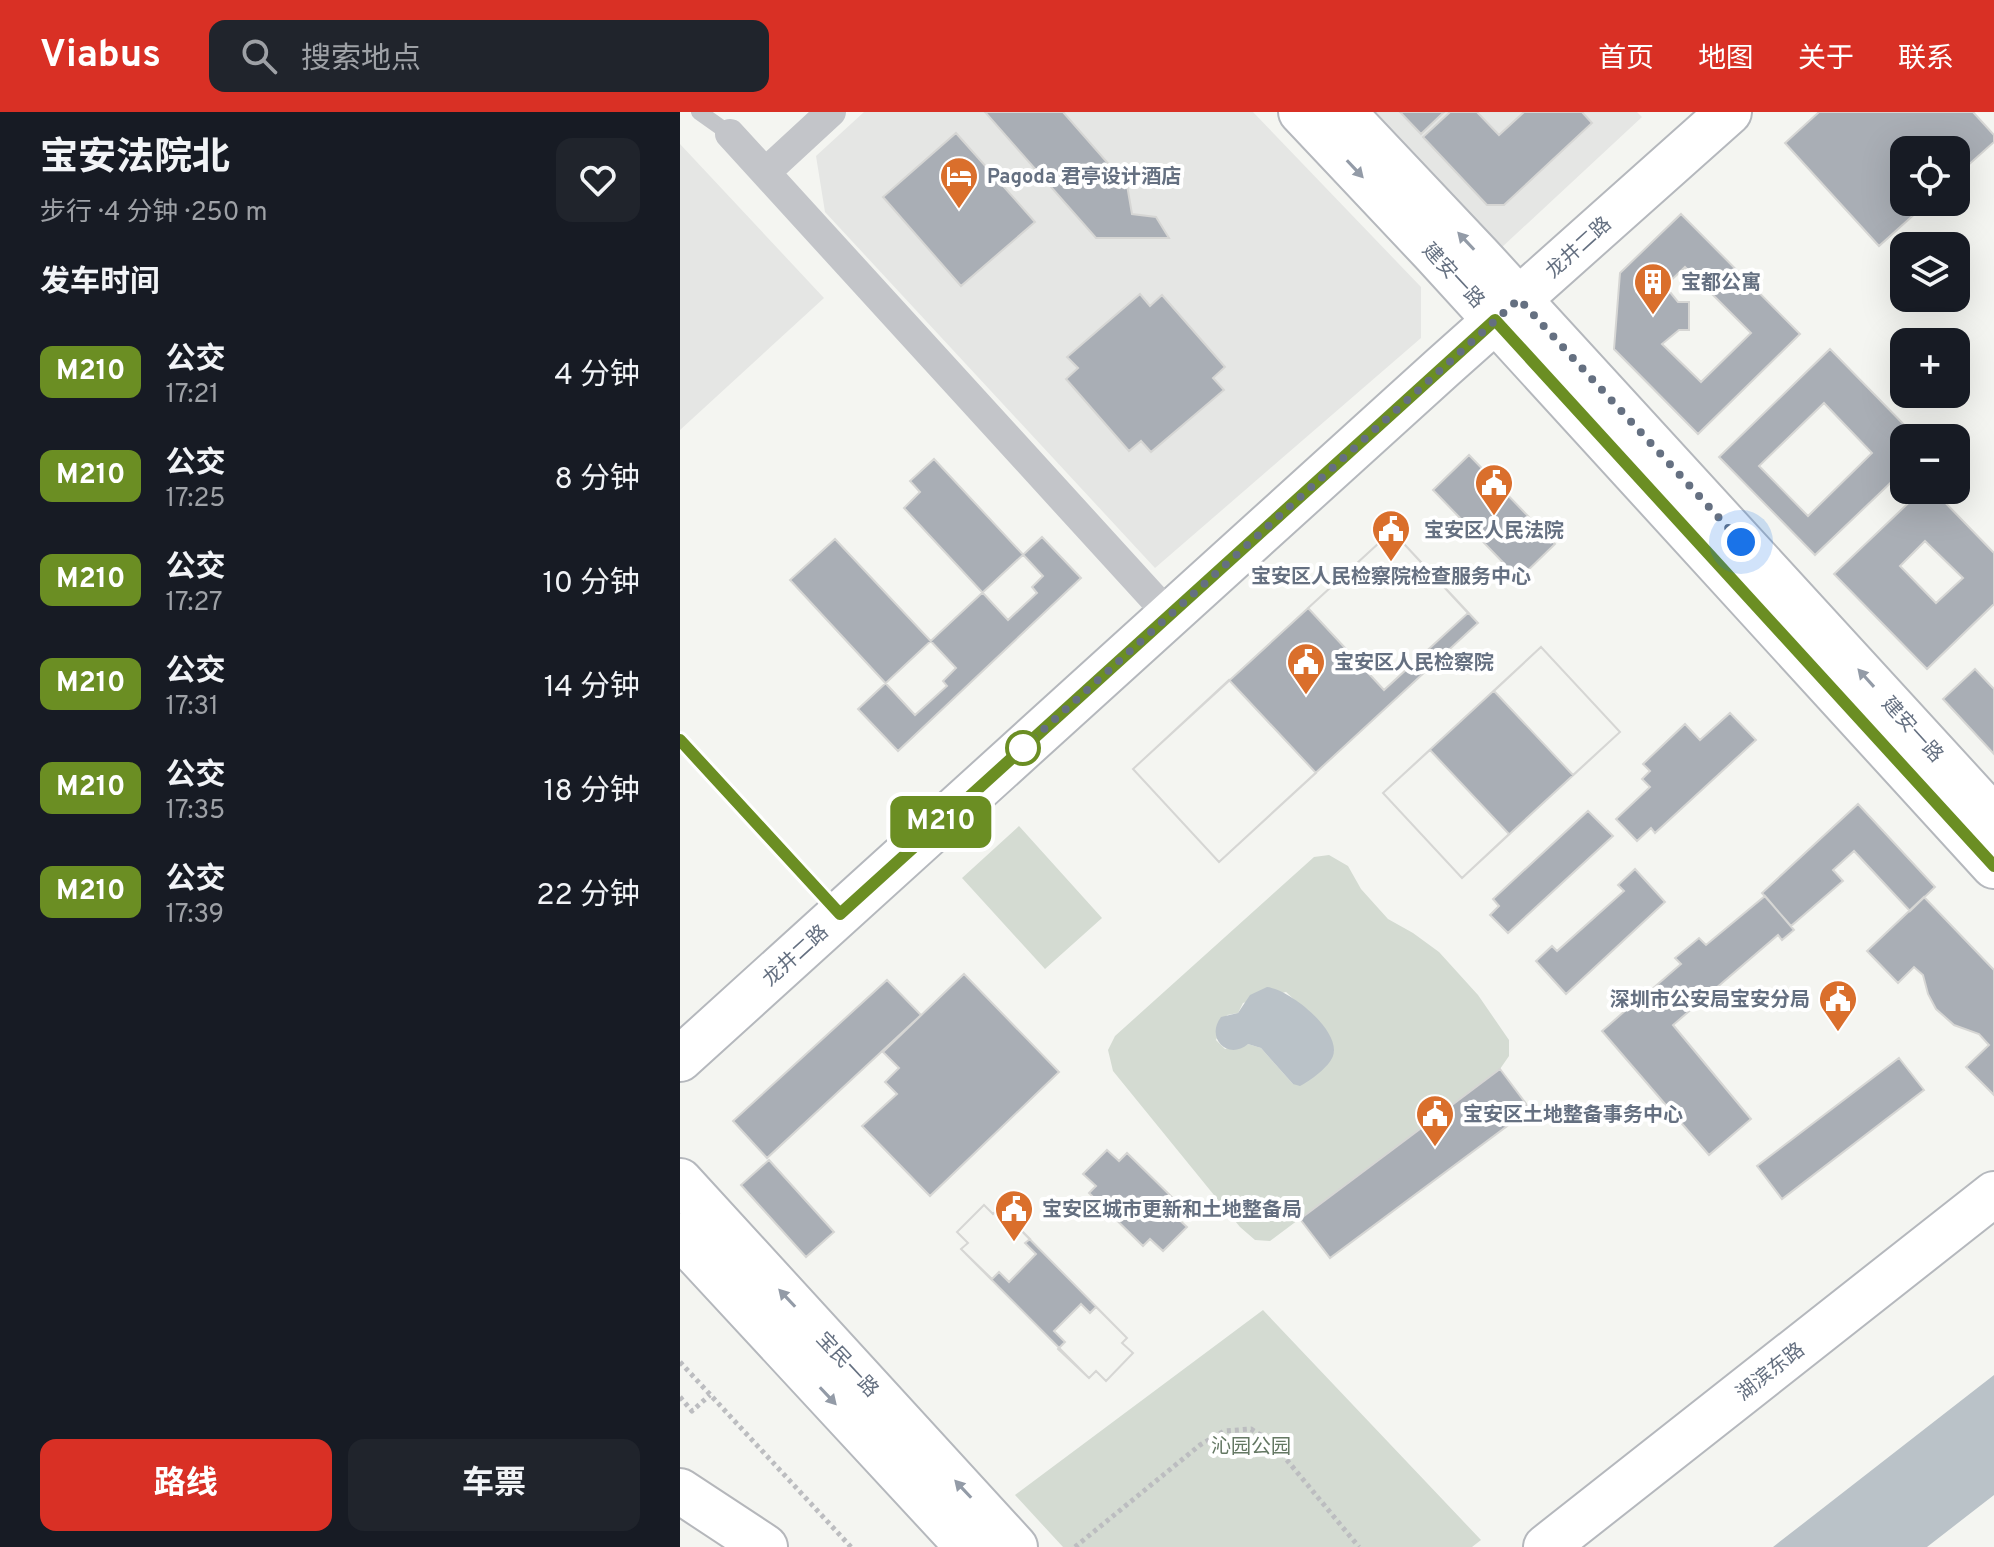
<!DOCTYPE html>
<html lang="zh">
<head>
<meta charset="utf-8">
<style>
	body { margin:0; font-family:Overpass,"Noto Sans SC",sans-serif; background:#20242c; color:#f1f3f6; height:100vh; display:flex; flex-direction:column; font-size:30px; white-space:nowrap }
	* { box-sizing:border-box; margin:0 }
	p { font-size:26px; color:#9ea1a6 }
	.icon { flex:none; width:44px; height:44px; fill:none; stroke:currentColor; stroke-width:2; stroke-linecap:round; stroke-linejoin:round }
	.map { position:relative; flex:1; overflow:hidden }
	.sheet { display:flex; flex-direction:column; background:#171b24; width:680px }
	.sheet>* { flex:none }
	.badge { padding:0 16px; border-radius:12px; font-size:28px; line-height:52px }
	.fabs { position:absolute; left:1210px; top:24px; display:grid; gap:16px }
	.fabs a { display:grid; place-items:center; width:80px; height:80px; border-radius:16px; background:#171b24; box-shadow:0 8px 32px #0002; font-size:40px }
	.you { position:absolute; width:40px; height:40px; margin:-20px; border:6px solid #fff; border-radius:50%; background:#1a73e8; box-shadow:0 0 0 12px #1a73e833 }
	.map>.badge { position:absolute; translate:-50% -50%; box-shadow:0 0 0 4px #fff }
	h2 { padding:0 40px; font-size:30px; line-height:72px }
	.round { display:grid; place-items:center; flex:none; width:84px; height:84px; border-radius:16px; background:#20242c }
	.headline { display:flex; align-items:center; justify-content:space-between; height:136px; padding:0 40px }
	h1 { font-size:38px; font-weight:700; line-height:60px }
	.cta { display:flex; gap:16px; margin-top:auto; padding:16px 40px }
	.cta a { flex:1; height:92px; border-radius:16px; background:#d93025; color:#fff; font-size:32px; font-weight:700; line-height:92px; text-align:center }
	.cta a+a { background:#20242c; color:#f1f3f6 }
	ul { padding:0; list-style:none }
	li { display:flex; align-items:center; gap:24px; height:104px; padding:0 40px }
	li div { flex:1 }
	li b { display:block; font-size:30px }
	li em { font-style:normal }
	li .badge { min-width:88px; font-weight:700; text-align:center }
	header { display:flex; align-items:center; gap:48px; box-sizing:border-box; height:112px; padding:0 40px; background:#d93025; color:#fff }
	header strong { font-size:38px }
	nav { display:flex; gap:44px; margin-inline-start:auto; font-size:28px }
	.search { width:560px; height:72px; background:#20242c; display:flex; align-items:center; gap:20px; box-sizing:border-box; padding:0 28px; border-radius:16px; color:#9ea1a6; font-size:30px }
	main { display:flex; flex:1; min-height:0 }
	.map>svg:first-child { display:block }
</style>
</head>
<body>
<header>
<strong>Viabus</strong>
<div class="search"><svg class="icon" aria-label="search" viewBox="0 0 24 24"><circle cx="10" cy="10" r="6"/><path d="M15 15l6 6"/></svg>搜索地点</div>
<nav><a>首页</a><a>地图</a><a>关于</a><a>联系</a></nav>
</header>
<main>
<section class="sheet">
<div class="headline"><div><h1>宝安法院北</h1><p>步行 · 4 分钟 · 250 m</p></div><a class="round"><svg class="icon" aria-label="heart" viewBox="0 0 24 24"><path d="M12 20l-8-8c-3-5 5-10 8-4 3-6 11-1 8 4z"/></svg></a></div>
<h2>发车时间</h2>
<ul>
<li><span class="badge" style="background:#6b8e23;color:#fff">M210</span><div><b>公交</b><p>17:21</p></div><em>4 分钟</em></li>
<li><span class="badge" style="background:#6b8e23;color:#fff">M210</span><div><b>公交</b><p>17:25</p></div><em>8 分钟</em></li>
<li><span class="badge" style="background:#6b8e23;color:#fff">M210</span><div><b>公交</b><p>17:27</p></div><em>10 分钟</em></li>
<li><span class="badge" style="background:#6b8e23;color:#fff">M210</span><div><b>公交</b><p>17:31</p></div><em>14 分钟</em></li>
<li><span class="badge" style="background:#6b8e23;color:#fff">M210</span><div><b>公交</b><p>17:35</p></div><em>18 分钟</em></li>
<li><span class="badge" style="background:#6b8e23;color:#fff">M210</span><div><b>公交</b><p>17:39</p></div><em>22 分钟</em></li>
</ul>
<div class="cta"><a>路线</a><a>车票</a></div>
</section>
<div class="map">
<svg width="1314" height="1435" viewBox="0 0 1314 1435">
	<rect width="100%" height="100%" fill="#f4f5f1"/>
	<!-- built -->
	<path fill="#e5e6e4" d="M184,0H573L741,175V226L475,456L145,100L136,44Z
		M692,0H957L962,5L821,136Z
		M0,32L144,186L0,318Z"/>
	<!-- green -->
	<path fill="#d4dbd2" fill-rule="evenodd" d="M339,714L422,806L365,857L282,766Z
		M649,743L668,754L681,777L708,807L733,821L759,840L798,883L829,928V944L820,957L590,1129L575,1128L560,1115L433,959L428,938L435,924L634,745ZM606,880C625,899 649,911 654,940L613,972L581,936L568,932L545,937L536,928L547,903L558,901L563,891Z
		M583,1198L801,1428L792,1435H383L335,1383Z"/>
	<!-- water -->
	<path fill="#bac2c8" d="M587,875C609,877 662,919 653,944C649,955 630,969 620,974L613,972L581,936L568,932C548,949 525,926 541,905L558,901L570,883Z
		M1314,1263V1383L1247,1435H1093Z"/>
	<!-- building -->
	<path fill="#a9aeb5" stroke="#d6d6d4" stroke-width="2" fill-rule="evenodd" d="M305,0H383L447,73L452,102L476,105L489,126H416Z
		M720,0H764L741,22Z
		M770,0H797L819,23L844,0H902L912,11L824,93H807L743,25Z
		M1139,0H1293L1314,23V30L1276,64V38H1224V90H1248L1199,134L1105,31Z
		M276,21L355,110L281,174L203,85Z
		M1001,102L1120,222L1018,322L934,237L940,161ZM1005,155L1071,221L1021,270L982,232L999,218H1009V190H998L985,174Z
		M460,182L470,194L482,183L545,255L533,266L544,278L471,340L461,329L449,339L386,267L398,256L387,245Z
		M1150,237L1237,326H1224V358L1135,443L1039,345ZM1144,291L1192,341L1128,404L1079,354Z
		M789,343L875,432L839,467L753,378Z
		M254,347L363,464L352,475L357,481L328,508L224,396L240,380L230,369Z
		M1242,378H1253L1314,441V492L1247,557L1154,462ZM1245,429L1283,466L1256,491L1220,454Z
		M712,419L788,501L704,578L628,496Z
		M712,419L798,511L539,750L453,657Z
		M362,425L401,466L218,639L178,597Z
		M155,427L276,556L263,569L267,574L235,603L110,468Z
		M861,535L940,620L782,766L703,681Z
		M861,535L940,620L893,663L814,579Z
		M1295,557L1314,577V642L1263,587Z
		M549,568L636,661L539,750L453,657Z
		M1050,601L1076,628L975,721L971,716L957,729L936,707L970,675L962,667L970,659L963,652L1005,612L1020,628Z
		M750,638L829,722L782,766L703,681Z
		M1178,692L1255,775L1230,799L1174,739L1153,758L1163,769L1111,814L1082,781Z
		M908,699L933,724L828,821L810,803L819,794L813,787Z
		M955,757L985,790L886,882L856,849L872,834L877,839L944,779L938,773Z
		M1085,784L1114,818L1102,828L1098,823L993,913L1071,1007L1029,1043L922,919L946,898L939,890L957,876L964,884L1001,852L995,846L1019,826L1026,833Z
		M1244,785L1314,858V983L1286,955L1309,933L1299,922L1274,913L1256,897L1248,882L1243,863L1234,855L1218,871L1187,839Z
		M284,862L379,960L250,1084L182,1014L217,982L205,970L219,956L203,940Z
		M207,868L241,903L87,1046L53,1009Z
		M1219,946L1244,978L1102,1087L1077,1054Z
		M820,957L850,997L650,1146L620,1107Z
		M427,1038L439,1049L447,1041L503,1096L495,1104L507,1115L483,1139L470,1127L463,1134L409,1081L416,1074L403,1062Z
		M89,1048L154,1120L126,1145L61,1073Z
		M304,1093L313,1102L319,1096L447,1226L442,1231L453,1241L426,1269L416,1259L409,1266L281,1137L288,1131L277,1120Z
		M304,1093L313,1102L319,1096L350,1127L345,1131L356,1142L329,1170L319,1160L312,1167L281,1137L288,1131L277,1120Z
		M401,1192L410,1201L416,1195L447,1226L442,1231L453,1241L426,1269L416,1259L409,1266L378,1237L385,1230L374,1219Z"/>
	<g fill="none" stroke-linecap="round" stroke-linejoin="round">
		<!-- secondary casing -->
		<g stroke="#b5b8bd" stroke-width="48">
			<path id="secondary" d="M621,0L753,140L1314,754
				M663,0L800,145L1314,706
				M0,947L763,255L1049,0
				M0,1069L335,1435
				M0,1124L288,1435
				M866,1435L1314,1082"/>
		</g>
		<!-- highway casing -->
		<g stroke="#b5b7bb" stroke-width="48">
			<path id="highway" d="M0,1379L85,1435"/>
		</g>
		<!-- path -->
		<path stroke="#bcbdc0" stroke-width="5" stroke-dasharray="4 4" stroke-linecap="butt" d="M0,1250L171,1435
			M0,1285L12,1299L30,1283
			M395,1435L520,1333L544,1319L571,1317L592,1330L679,1435"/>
		<!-- lane -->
		<path stroke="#c3c5c9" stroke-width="16" d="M19,0L50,22
			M0,628L159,800"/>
		<!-- street -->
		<path stroke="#c3c5c9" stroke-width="30" d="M50,22L489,503
			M86,60L151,0"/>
		<!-- secondary -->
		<use href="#secondary" stroke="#fff" stroke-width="44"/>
		<!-- highway -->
		<use href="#highway" stroke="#fff" stroke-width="44"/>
	</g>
	<!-- one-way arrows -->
	<defs><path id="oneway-solid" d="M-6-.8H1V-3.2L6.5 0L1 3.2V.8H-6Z" transform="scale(2)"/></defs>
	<g fill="#939ba7">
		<use href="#oneway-solid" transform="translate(675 57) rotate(47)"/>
		<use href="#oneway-solid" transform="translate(786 129) rotate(-133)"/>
		<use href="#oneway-solid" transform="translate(1186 566) rotate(-132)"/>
		<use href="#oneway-solid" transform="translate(107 1186) rotate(-133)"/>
		<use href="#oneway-solid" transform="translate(148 1284) rotate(47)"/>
		<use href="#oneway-solid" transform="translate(283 1377) rotate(-133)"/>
	</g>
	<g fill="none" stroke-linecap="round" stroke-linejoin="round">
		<!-- line casing -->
		<g stroke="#fff" stroke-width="18">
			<path id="line" d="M0,628L160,802L815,208L1314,754"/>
		</g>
		<!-- line -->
		<use href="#line" stroke="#6b8e23" stroke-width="12"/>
		<!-- walk -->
		<path stroke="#657081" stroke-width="8" stroke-dasharray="0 14.4" d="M343,636L839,187L1061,430"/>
	</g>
	<!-- icons -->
	<defs>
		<g id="hotel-pin" transform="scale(2)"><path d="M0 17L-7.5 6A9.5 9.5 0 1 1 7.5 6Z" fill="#da6f2c" stroke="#fff"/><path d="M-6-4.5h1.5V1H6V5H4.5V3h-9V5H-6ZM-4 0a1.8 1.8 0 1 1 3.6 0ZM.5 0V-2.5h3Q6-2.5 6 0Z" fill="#fff"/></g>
		<g id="building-pin" transform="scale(2)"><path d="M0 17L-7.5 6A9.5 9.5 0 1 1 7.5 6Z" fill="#da6f2c" stroke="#fff"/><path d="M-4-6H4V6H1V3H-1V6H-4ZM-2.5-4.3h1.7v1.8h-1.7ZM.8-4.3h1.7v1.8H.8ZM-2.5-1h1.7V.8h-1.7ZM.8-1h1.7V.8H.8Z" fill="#fff"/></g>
		<g id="civic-pin" transform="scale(2)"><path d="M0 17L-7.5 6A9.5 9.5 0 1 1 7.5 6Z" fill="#da6f2c" stroke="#fff"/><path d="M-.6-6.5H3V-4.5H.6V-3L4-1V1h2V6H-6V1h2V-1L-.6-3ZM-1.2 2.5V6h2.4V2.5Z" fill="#fff"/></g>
	</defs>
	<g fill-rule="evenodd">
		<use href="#hotel-pin" x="279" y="64"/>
		<use href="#building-pin" x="973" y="170"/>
		<use href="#civic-pin" x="814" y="371"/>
		<use href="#civic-pin" x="711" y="417"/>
		<use href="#civic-pin" x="626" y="550"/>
		<use href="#civic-pin" x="1158" y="887"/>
		<use href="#civic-pin" x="755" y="1002"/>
		<use href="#civic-pin" x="334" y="1097"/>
	</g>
	<!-- markers -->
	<circle fill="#fff" stroke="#6b8e23" stroke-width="4" cx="343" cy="636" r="16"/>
	<g text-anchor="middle" stroke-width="8" stroke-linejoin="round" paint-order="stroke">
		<!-- poi labels -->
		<g font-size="20" font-weight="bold" fill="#657081" stroke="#fff" text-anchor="start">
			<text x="307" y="71">Pagoda 君亭设计酒店</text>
			<text x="1001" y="177">宝都公寓</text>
			<text x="814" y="425" text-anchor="middle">宝安区人民法院</text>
			<text x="711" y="471" text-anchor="middle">宝安区人民检察院检查服务中心</text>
			<text x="654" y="557">宝安区人民检察院</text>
			<text x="1130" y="894" text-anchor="end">深圳市公安局宝安分局</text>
			<text x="783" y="1009">宝安区土地整备事务中心</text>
			<text x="362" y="1104">宝安区城市更新和土地整备局</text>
		</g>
		<!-- street labels -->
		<g font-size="20" fill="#657081" stroke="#fff">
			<text transform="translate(898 135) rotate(-42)" y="7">龙井二路</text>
			<text transform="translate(774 163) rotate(47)" y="7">建安一路</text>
			<text transform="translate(1233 617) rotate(48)" y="7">建安一路</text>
			<text transform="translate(115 843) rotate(-42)" y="7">龙井二路</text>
			<text transform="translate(168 1252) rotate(47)" y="7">宝民一路</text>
			<text transform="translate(1090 1259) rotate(-38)" y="7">湖滨东路</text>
		</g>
		<!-- park labels -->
		<g font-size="20" fill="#647863" stroke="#fff">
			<text x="571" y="1341">沁园公园</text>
		</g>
	</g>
</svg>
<div class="fabs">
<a><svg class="icon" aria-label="locate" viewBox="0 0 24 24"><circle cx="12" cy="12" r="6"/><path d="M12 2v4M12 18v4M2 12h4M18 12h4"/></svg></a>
<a><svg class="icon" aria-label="layers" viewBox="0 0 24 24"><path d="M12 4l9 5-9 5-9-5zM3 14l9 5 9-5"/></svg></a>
<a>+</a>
<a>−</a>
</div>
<div class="you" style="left:1061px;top:430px"></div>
<b class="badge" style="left:261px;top:710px;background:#6b8e23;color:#fff">M210</b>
</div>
</main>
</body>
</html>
